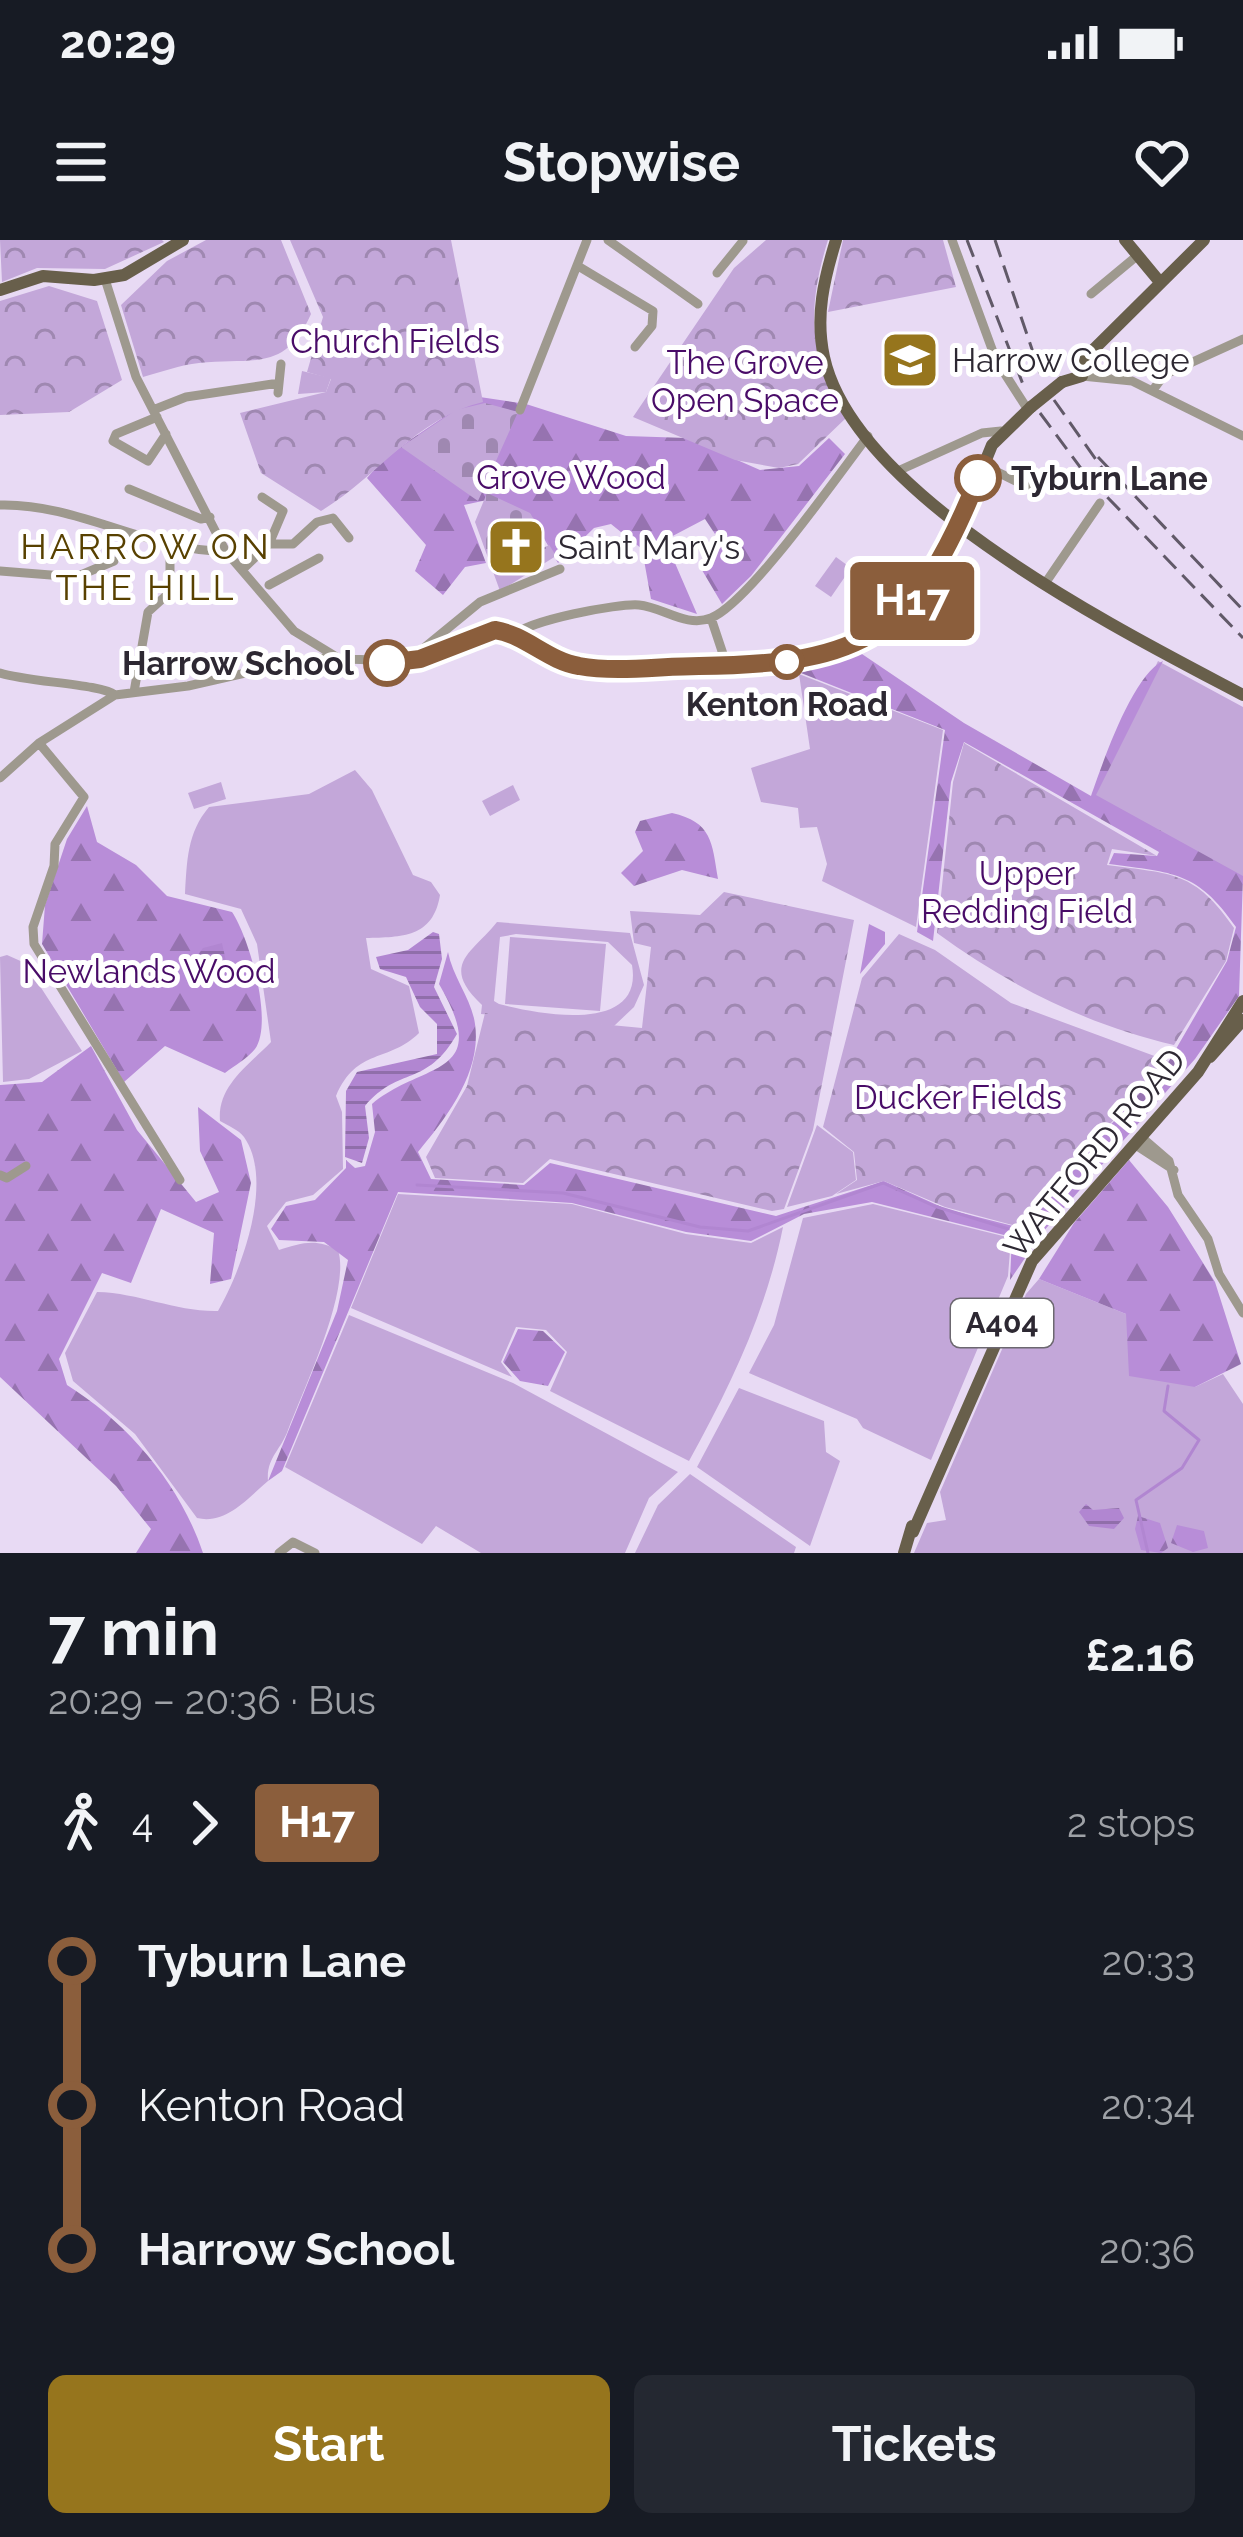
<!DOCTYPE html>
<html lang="en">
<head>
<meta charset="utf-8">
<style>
	body { margin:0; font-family:Raleway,sans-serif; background:#242831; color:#f1f3f6; height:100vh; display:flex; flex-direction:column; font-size:45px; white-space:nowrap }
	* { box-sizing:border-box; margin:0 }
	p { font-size:39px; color:#9ea1a6 }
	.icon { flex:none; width:66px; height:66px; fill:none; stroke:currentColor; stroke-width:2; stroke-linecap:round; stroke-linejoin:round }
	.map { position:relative; height:1313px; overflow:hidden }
	.panel { display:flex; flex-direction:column; background:#171b24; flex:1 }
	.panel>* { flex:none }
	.badge { padding:0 24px; border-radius:9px; font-size:42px; line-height:78px }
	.map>.badge { position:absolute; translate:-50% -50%; box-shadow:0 0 0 6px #fff }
	.legs { display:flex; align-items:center; gap:18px; height:132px; padding:0 48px; font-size:39px }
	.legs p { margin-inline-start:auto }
	.head { display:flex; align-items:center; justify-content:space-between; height:204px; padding:0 48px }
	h1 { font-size:66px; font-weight:700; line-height:90px }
	.primary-button { display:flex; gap:24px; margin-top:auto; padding:24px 48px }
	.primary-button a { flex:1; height:138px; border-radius:18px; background:#96751d; color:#fff; font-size:48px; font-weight:700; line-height:138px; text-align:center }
	.primary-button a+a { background:#242831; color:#f1f3f6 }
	ul { padding:0 48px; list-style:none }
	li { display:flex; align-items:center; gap:42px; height:144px; font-size:45px }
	li i { display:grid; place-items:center; width:18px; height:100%; margin:0 15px; background:currentColor }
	li i::after { content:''; width:30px; height:30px; margin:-15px; border:9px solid; border-radius:50%; background:#171b24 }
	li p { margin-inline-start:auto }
	li:first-child i { background:linear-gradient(#0000 50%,currentColor 0) }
	li:last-child i { background:linear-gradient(currentColor 50%,#0000 0) }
	.status { display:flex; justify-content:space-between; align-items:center; height:84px; padding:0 60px; background:#171b24; direction:ltr }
	.status svg { height:33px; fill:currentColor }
	header { display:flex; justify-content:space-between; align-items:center; height:156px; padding:0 48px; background:#171b24; font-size:54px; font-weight:700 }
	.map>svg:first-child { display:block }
</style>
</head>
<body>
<div class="status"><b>20:29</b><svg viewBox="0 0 49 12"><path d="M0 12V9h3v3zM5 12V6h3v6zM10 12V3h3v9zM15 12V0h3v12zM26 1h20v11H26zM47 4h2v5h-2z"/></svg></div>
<header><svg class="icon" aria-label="menu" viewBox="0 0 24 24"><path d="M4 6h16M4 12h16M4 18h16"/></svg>Stopwise<svg class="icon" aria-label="heart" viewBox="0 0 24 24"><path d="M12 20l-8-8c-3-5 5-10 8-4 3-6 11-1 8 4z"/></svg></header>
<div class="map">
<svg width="1243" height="1313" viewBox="0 0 1243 1313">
	<defs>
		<pattern id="forest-firs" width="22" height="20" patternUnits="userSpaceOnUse" patternTransform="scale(3)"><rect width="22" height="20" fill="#b88dd8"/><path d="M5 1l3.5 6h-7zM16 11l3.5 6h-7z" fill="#9673b0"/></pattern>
		<pattern id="cemetery-stones" width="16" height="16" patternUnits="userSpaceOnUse" patternTransform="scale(3)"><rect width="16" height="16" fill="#c3a7d9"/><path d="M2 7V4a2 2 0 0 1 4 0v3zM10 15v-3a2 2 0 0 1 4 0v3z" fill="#9f88b1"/></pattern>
		<pattern id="park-crowns" width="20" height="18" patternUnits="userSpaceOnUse" patternTransform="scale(3)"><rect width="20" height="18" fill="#c3a7d9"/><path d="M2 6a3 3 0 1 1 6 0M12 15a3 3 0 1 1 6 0" fill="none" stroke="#9f88b1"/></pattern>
		<pattern id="water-rules" width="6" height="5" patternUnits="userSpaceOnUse" patternTransform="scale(3)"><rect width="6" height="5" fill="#b186d1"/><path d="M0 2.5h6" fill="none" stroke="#906eaa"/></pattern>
	</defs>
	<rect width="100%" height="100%" fill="#e8daf4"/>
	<!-- green -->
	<path fill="#c3a7d9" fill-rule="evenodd" d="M302,131L331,138L326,152L298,154Z
		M836,317L851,328L831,357L815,346Z
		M1158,421L1243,467V645L1093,557Z
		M799,434L943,490L916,687L822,641L827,624L817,587L800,588L798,568L761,562L751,528L810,509Z
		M355,530L372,550L413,635L431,642L440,655C433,698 402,697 366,698L371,729L409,746L419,793C389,823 357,807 336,856L342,872L343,929L313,955L286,962L267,986L279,1010C301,1003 316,998 338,1010C351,1050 304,1148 288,1190C281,1210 266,1218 268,1241C248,1258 226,1285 197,1278L135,1194L73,1141L65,1113L97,1052C140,1053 176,1072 218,1071C241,1031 275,941 244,897C239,890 227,885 220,881C217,846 249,825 271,802L257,704L241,669L185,654C187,621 187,593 209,567L309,554Z
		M221,542L226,559L194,569L188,553Z
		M513,545L520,560L490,576L482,561Z
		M497,682L630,693L644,745L634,767L614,786L481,774L482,765C438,724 474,712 497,682ZM516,694L608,702L632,725C644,794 540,775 499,764L494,761L500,697Z
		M510,697L606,704L600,771L505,764Z
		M7,715L25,723L82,811L29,839L3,842L0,717Z
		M817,885L853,912L856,940L832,956L787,967Z
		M398,954L572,964L686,994L751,1003L783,987C766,1072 731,1145 689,1221L550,1151L567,1112L546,1090L516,1087L501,1122L512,1137L351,1068Z
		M873,964L1011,998L1008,1036L931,1220L863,1188L857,1179L749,1133L774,1085L803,978Z
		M1039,1039L1126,1074L1195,1147L1223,1134L1243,1164V1313H914L927,1283L946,1280L940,1252L1026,1054Z
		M349,1075L513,1143L678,1232L649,1258L625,1313H481L436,1286L422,1304L285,1227Z
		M739,1148L824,1181L826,1212L840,1221L810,1306L697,1227Z
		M690,1234L796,1307L794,1313H635L658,1265Z"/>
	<!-- forest -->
	<path fill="url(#forest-firs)" d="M473,156L526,164L626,196L687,198L760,230L799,226L829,198L845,214L751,336L722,364L699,325L723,306L705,279L665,300L697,374L651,359L642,309L611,284L594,288L558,323L530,274L487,260L464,265L486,323L465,327L443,355L415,331L426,305L367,238C396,204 438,184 473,156Z
		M859,412L964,483L1091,556C1103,522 1132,436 1163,421L1096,555L1243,636L1239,756L1195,819L1042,993L1010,1040L1012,997L872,962L804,974L751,1001L686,992L572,963L398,952L282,1231L268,1241L337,1071L348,1020L324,1002L279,1000L271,989L286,966L315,960L346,928V920L355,928L365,926L375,892L372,864C423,821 494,838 439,744L448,712C453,738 472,760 475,784C482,832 447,877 418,912L431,939L524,945L550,923L776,976L884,941L946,969L1017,987L1169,821L1227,721L1236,687C1197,631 1174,633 1109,624L1114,613L1157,616L1159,612L964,502L951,542L933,701L917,692L945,490L801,433Z
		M87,566L97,602L136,625L167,656L232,672C249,697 274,782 255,809C248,818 234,826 225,833L165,806L124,842L42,704L45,665L67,599Z
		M672,573C712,582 712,602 718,639L682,630L634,646L621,633L643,611L635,592L640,581Z
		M869,684L885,692V704L860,734Z
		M91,806L137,890L196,962L219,952L200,911L198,867L241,900L251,943L231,1039L210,1044L214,993L161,969L131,1043L102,1033L59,1119L67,1145C128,1183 180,1244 203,1313H136L151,1289L116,1246L0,1137V845L42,842Z
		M1129,920L1168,967L1215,1042L1241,1124L1195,1147L1129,1136L1126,1074L1039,1039L1074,983Z
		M518,1089L543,1091L565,1112L548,1146L520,1141L503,1122Z
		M1138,1276L1160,1283L1168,1308L1161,1313L1141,1310L1135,1289Z
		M1177,1285L1204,1291L1208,1308L1193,1312L1171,1303Z"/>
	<!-- cemetery -->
	<path fill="url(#cemetery-stones)" fill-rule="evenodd" d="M485,163L518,172L478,261L401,207L456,170Z
		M487,253L530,273L556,316L500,351L475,282ZM504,286L518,293L528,309L540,302L536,294L541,291L549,305L531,314L535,322L522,329L515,317L507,320L498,290Z"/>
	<!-- park -->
	<path fill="url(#park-crowns)" d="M0,0H162L164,2L105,29L37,28L2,42Z
		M206,0H281L311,74C285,133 253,117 199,123C180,125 161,132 143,137L121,65L167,21Z
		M290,0H451L483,162C414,179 378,237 321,271L261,233L240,173L326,152L331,139L307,132L323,77Z
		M766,0H828C806,71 809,115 846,178L798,224L779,228L735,220L633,177L734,28Z
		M843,0H943L956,47L828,72Z
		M49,46L97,61L122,140L69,172L0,175V61Z
		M964,503L1157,616L1112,609L1107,625C1173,634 1195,631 1234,688L1226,721L1174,805C1087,785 1008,745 937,693L953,542Z
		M724,652L854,680L813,890L784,969L772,971L550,919L523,943L435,938L426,917L467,846L485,773L642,788L651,707L634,703L630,671L700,675Z
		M899,694L935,710L1011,763L1168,821L1016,986L945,967L884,941L836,954L857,940L854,912L823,887L862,738Z"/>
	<!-- water -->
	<path fill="url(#water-rules)" d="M433,692L439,694L442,719L434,747L457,794C426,848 400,825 365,866L369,898L362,923L345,917L346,851L357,832L437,814V784L420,767L406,737L380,729L376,717L408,710Z
		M222,703L229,735L206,741L192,723L203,708Z
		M1086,1264L1093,1270L1119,1268L1124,1278L1114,1289L1089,1286L1079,1272Z"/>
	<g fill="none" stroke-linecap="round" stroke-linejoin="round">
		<!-- stream -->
		<path stroke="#b186d1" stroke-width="3" d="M417,945L563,953L700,987L748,991L883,943L934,966L1015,991L1024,1000
			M1148,1313L1136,1260L1182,1228L1199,1200L1164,1171L1168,1146"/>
		<!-- minor -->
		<path stroke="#9e998e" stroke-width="9" d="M608,0L698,64
			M952,0L996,120L1028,170
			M578,26L653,71L652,86L635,107
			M717,33L743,1
			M105,39L136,137L224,308
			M1091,54L1138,15
			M1082,136L1132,141L1243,196
			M1153,150L1164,135L1243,99
			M278,153L281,124
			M153,170L186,157L279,143
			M520,170L587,0
			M157,177L116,194L113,201L148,221L166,194
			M983,225L1030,248
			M900,230L982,193L1001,191
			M129,249L201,279L210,277
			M262,257L283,271L269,304
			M0,265C77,263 146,310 222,311
			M228,314L294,391L335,416
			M243,329L269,304H293L317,282L333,278L349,298
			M0,331L76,337L114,321
			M269,345L319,318
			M1044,345L1100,263
			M711,378L727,426
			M515,395C526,381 618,363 639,365C663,367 686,388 711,378C749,363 839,234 868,196
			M408,421L480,362L560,329
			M0,433C27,442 103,444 115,455
			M134,452L148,372L170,352V304
			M39,503L84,557L55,604L54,626L33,687L34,704L180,940
			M0,538L39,503L115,455L188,446L312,418L408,421L495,390C526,395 548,420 578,426C613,433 653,427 688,426C818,424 899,415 959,286
			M1140,896L1169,921L1178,955L1208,999L1219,1034L1243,1073
			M1134,904L1174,930
			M0,935L7,938L26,926
			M279,1313L293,1302L315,1313"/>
		<!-- major -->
		<path stroke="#685f4b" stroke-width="12" d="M836,0C824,39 815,76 824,117C855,258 1124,392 1243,455
			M1125,0L1159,41
			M0,50L43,36L94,40L124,35L183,0
			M1062,142L1082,136L1086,117L1204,0
			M959,286L992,205L1031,167
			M1210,817L1243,780
			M913,1292L1032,1021L1198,832L1243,761
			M904,1313L912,1286"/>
		<!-- rail -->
		<path stroke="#615968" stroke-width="3" stroke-dasharray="18 9" stroke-linecap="butt" d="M967,0L1024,147
			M995,0L1040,133
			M1054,160L1104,231
			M1040,173L1086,235L1243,398
			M1098,217L1243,370"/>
		<!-- major-bridge -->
		<path stroke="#685f4b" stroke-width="12" d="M1031,167L1062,142"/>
	</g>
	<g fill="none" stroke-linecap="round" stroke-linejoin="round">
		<!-- line-1 casing -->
		<g stroke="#fff" stroke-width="27">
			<path id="line-1" d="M387,423L420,419L495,390C526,395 548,421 579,426C617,433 661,426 699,426C866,424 915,395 978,238"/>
		</g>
		<!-- line-1 -->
		<use href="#line-1" stroke="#8b5e3c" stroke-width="18"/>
	</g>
	<!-- icons -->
	<defs>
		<g id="university-square" transform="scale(3)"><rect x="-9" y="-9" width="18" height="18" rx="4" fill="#96751d" stroke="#fff"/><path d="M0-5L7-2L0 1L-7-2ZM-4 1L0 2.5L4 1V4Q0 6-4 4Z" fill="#fff"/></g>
		<g id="church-square" transform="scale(3)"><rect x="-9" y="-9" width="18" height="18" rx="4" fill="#96751d" stroke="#fff"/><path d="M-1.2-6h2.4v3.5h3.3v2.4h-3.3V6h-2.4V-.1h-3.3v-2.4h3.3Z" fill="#fff"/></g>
	</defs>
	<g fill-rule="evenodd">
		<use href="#university-square" x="910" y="120"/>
		<use href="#church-square" x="516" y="307"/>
	</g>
	<!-- markers -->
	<g fill="#fff" stroke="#8b5e3c" stroke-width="6">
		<circle cx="978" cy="238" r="21"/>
		<circle cx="787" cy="422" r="15"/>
		<circle cx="387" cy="423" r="21"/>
	</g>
	<g text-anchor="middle" stroke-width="10" stroke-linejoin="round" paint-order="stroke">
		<!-- shield labels -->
		<rect fill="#fff" stroke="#6c6870" stroke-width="3" x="951" y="1059" width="102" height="48" rx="9"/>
		<g font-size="30" font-weight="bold" fill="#2d2832">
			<text x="1002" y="1093">A404</text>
		</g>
		<!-- park labels -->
		<g font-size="33" fill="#490c68" stroke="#fff">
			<text x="395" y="113">Church Fields</text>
			<text x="745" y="134">The Grove<tspan x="745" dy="38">Open Space</tspan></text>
			<text x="571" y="249">Grove Wood</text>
			<text x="1027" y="645">Upper<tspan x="1027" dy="38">Redding Field</tspan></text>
			<text x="149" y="743">Newlands Wood</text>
			<text x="958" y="869">Ducker Fields</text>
		</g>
		<!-- poi labels -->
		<g font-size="33" fill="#2d2832" stroke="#fff" text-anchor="start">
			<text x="952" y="132">Harrow College</text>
			<text x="558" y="319">Saint Mary's</text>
		</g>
		<!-- stop labels -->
		<g font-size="33" font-weight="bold" fill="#2d2832" stroke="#fff" text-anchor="start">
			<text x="1011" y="250">Tyburn Lane</text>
			<text x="354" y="435" text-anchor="end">Harrow School</text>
			<text x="787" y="476" text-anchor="middle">Kenton Road</text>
		</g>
		<!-- street labels -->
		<g font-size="33" fill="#2d2832" stroke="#fff">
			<text transform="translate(1094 913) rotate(-50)" y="12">WATFORD ROAD</text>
		</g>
		<!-- neighbourhood labels -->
		<g font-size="36" letter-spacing="3" fill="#584100" stroke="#fff">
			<text x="146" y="319">HARROW ON<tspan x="146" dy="41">THE HILL</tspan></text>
		</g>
	</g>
</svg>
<b class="badge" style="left:912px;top:361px;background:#8b5e3c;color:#fff">H17</b>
</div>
<section class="panel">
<div class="head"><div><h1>7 min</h1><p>20:29 – 20:36 · Bus</p></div><b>£2.16</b></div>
<div class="legs"><svg class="icon" aria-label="walk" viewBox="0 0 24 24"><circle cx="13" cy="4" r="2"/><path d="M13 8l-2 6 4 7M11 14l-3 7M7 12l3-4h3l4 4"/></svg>4<svg class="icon" aria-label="forward" viewBox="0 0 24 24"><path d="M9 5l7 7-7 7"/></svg><b class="badge" style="background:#8b5e3c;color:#fff">H17</b><p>2 stops</p></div>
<ul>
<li><i style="color:#8b5e3c"></i><b>Tyburn Lane</b><p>20:33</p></li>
<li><i style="color:#8b5e3c"></i><span>Kenton Road</span><p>20:34</p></li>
<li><i style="color:#8b5e3c"></i><b>Harrow School</b><p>20:36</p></li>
</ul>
<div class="primary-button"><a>Start</a><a>Tickets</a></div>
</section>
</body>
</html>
